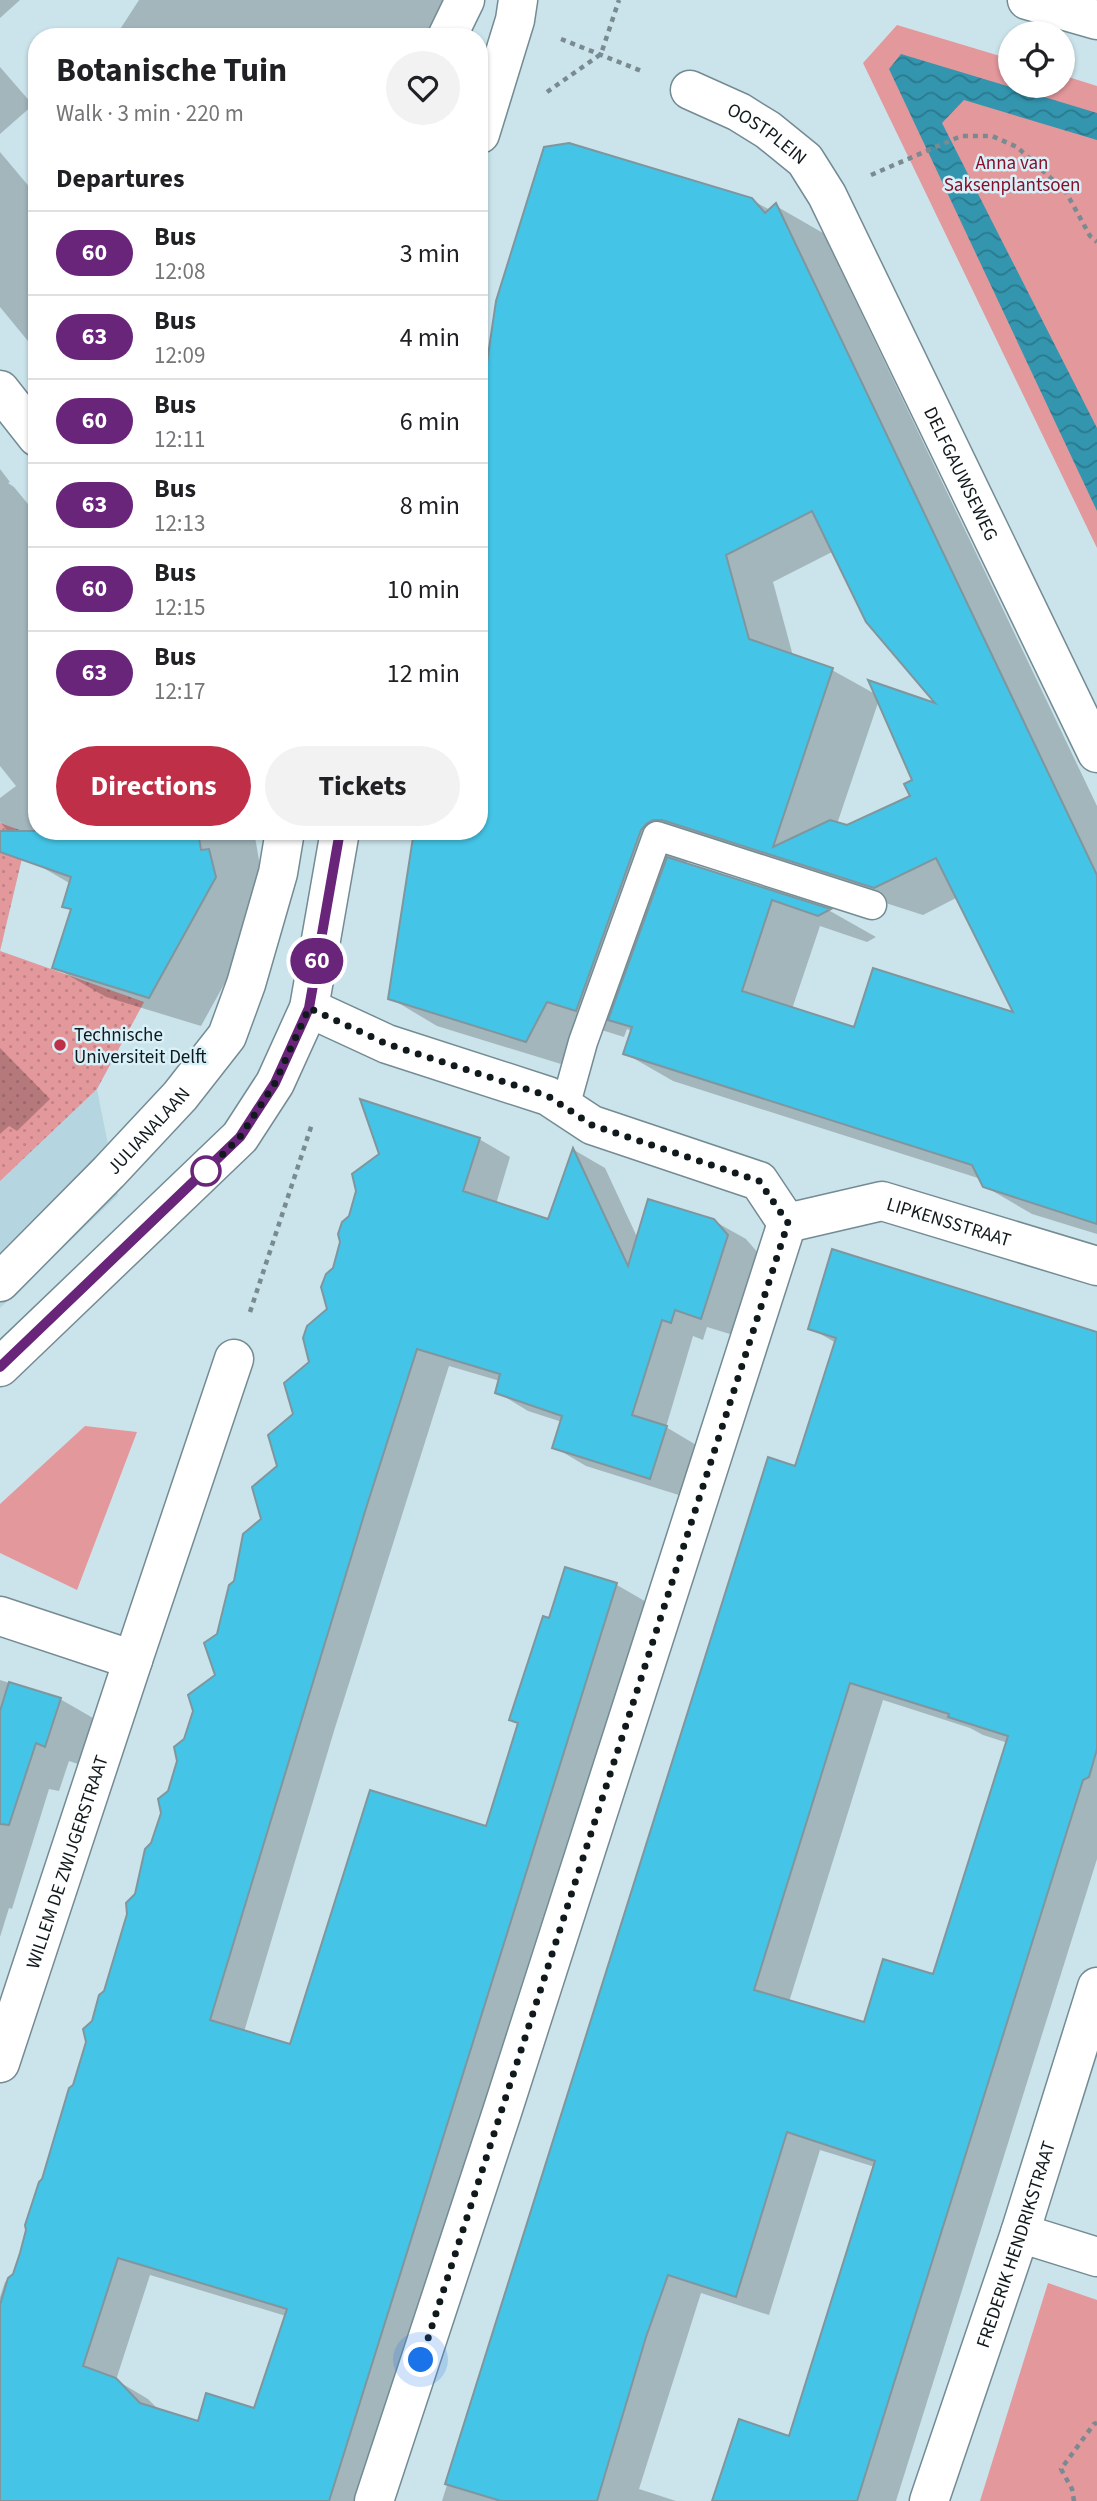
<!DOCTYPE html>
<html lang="en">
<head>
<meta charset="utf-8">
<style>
	body { margin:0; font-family:"Source Sans 3",sans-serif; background:#f2f2f2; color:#202124; height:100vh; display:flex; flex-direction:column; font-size:26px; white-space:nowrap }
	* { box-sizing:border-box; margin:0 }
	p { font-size:23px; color:#757577 }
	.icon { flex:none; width:38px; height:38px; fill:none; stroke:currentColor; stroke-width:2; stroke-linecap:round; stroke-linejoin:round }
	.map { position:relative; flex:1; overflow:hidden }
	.panel { position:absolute; left:28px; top:28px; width:460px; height:812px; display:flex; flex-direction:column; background:#fff; border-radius:28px; box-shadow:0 2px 5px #0004 }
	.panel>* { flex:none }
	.badge { padding:0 14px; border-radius:23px; font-size:24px; line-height:46px }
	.buttons { position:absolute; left:998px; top:21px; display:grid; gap:14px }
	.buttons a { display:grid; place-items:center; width:77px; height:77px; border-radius:50%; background:#fff; box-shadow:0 2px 5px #0004; font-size:35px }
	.you { position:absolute; width:35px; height:35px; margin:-18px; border:5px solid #fff; border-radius:50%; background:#1a73e8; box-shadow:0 0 0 10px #1a73e833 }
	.map>.badge { position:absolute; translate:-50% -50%; box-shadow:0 0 0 4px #fff }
	h2 { padding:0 28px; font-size:26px; line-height:63px }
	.round { display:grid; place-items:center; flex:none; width:74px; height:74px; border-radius:37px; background:#f2f2f2 }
	.summary { display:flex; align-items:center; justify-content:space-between; height:119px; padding:0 28px }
	h1 { font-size:33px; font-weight:700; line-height:52px }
	.primary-button { display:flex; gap:14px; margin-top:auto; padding:14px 28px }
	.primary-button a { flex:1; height:80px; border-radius:42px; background:#c02f48; color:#fff; font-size:28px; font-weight:700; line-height:80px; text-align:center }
	.primary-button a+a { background:#f2f2f2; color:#202124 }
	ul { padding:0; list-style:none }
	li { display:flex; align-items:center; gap:21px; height:84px; padding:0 28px; border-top:2px solid #e0e0e0 }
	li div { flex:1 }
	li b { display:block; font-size:26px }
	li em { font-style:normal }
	li .badge { min-width:77px; font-weight:700; text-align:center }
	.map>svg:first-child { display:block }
</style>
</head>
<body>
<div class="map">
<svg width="1097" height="2501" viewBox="0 0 1097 2501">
	<defs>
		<pattern id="garden-dots" width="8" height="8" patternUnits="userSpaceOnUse" patternTransform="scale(1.75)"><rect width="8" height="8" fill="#e3989c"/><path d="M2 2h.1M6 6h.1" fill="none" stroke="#c28286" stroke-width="1.8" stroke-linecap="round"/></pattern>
		<pattern id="water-waves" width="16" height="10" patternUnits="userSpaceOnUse" patternTransform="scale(1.75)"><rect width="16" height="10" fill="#3395ae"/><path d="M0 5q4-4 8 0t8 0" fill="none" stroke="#2a798d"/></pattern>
	</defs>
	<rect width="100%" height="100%" fill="#cbe4ec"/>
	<!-- built -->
	<path fill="#b5d6e1" d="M0,823L28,833L0,951L144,1002L97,1089L118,1195L0,1308Z"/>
	<!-- green -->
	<path fill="#e3989c" d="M897,25L1010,59V86H1062V75L1097,86V548L863,63Z
		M85,1426L137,1432L77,1590L0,1553V1504Z
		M1048,2283L1097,2300V2501H980Z"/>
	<!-- garden -->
	<path fill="url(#garden-dots)" d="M0,823L28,833L0,951L144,1002L97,1089L0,1181Z"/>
	<!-- water -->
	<path fill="url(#water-waves)" d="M901,54L1097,113V140L964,100L942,123L1097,428V511L889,69Z"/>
	<!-- shadow -->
	<path fill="#0003" fill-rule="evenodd" d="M0,0H20L0,18Z
		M139,0H443L432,37H115Z
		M0,67L33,105L0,134Z
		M0,152L37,196V352L0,307Z
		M752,200L770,210L776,206L823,233L1097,806V1234L1032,1214L984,1186L981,1179L673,1081L626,1054L633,1032L627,1029L624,1037L595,1028L574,1068L437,1026L390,998L480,831V421L498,301ZM834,551L940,707L877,695L832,670L793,656L773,582ZM879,700L914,781L912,797L847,827L837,824ZM711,847L923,915L958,897L1016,1014L856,1029L792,1009L820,926L867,942L876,937L830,911L686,865L689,858Z
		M0,469L10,482L8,483L14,487L37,515V831H254L267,907L201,1026L106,997L54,967L72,911L64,906L71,884L33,862L0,822V798L16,786L0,766Z
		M0,1048L50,1099L17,1131L9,1126L0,1134Z
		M479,1139L510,1157L496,1204L549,1222L574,1150L605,1168L638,1239L714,1221L746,1239L759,1254L733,1335L707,1327L703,1340L693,1336L666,1427L698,1446L682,1496L586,1466L554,1447L562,1422L528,1411L497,1392L500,1381L449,1366L334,1731L244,2032L291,2046L487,1828L566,1569L617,1585L648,1603L367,2501H0V2297L5,2282L14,2275L186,1740L217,1676L219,1635L235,1582L263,1520L329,1310ZM150,2275L286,2316L255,2410L199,2423L160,2411L148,2399L116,2380Z
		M810,1328L1097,1334V1859L896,2501H713L790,2438L875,2167L820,2150L769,2315L701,2293L639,2489L676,2501H442L769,1459L797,1468L836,1343ZM883,1700L970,1728L983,1735L1008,1743L935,1976L865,2025L789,2002Z
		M0,1680L60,1699L93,1718L78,1764L69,1761L59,1791L49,1789L12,1909L9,1908L0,1937Z"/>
	<!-- building -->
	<path fill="#44c5e7" stroke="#7f969e" stroke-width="2" fill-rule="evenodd" d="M569,143L752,198L765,213L776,203L1097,875V1224L983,1187L972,1165L623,1054L632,1027L608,1020L667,857L831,909L818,916L772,900L742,991L854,1027L873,968L1013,1012L936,858L874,888L662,820H653L646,824L641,830L576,1011L547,1002L526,1042L388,999L414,831H480V410L496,301L544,147ZM812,511L866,622L935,703L868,680L912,780L904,784L910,796L847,825L830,820L773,847L833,668L749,639L726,555Z
		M0,831H198L201,850L209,849L216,877L149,998L52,968L71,909L62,907L71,877L0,852Z
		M360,1099L480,1138L463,1191L548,1219L573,1148L628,1266L648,1199L714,1219L728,1235L701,1319L675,1310L671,1323L662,1320L632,1415L667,1426L650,1479L552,1448L562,1416L495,1393L500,1374L417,1349L367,1505L210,2020L290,2044L370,1790L486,1826L518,1723L509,1720L543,1616L549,1618L565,1567L617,1583L329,2501H0V2305L8,2278L13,2274L20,2253L26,2230L25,2225L39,2182L42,2179L69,2088L73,2085L86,2042L83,2029L92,2021L99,1995L104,1991L127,1914L126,1903L135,1894L145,1849L151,1843L161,1813L158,1799L168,1791L177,1761L174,1747L184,1739L193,1711L188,1695L215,1675L204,1643L217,1634L229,1585L234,1581L243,1534L261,1519L252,1487L277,1466L268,1435L293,1414L284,1383L309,1362L303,1338L307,1326L327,1309L321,1287L326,1274L333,1268L340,1242L338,1234L342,1222L349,1216L356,1191L352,1174L379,1154ZM118,2258L287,2309L254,2408L206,2393L198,2421L140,2403L116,2378L83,2366Z
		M832,1249L1097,1332V1749L1089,1777L1083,1780L857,2501H712L739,2419L789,2436L875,2161L787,2132L736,2297L668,2275L646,2337L597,2501H501L445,2484L768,1457L795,1466L836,1338L808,1329ZM850,1683L949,1714L948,1717L1008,1736L933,1974L883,1959L864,2022L754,1990Z
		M9,1682L61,1698L45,1747L36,1743L9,1825L0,1824V1711Z"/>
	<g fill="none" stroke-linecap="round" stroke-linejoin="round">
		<!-- lane casing -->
		<g stroke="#748b93" stroke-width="31">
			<path id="lane" d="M565,1107L583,1042L657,836L872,905"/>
		</g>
		<!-- street casing -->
		<g stroke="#748b93" stroke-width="41">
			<g id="street">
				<path id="s1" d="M690,90L739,112L768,130L805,160L827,195L1097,753"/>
				<path d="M0,390L37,437"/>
				<path id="s2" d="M309,1008L387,1044L548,1096L592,1125L759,1181L787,1223L882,1201L1097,1266"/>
				<path d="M0,1616L133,1660L234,1359"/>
				<path id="s3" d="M0,2063L133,1660"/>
				<path d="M1020,2233L1097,2257"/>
				<path d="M374,2501L502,2112L787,1223"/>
				<path id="s4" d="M929,2501L1020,2233L1097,1987"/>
			</g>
		</g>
		<!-- secondary casing -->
		<g stroke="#748b93" stroke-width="41">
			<g id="secondary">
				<path d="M1027,0L1097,20"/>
				<path d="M447,37L465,0"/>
				<path d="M480,134L515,20L518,0"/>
				<path id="s5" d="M0,1282L109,1172L180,1096L227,1036L246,984L278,873L285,831"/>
				<path d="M0,1367L240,1137L275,1083L309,1008L340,831"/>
			</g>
		</g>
		<!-- path -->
		<path stroke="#798b90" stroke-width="4.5" stroke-dasharray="5 5" stroke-linecap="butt" d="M561,39L644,72
			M547,92L601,54L619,0
			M871,175L961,136H992L1017,147L1066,192L1090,236L1097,242
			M250,1312L312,1124
			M1074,2501L1072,2489L1061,2469L1094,2424L1097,2423"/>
		<!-- lane -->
		<use href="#lane" stroke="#fff" stroke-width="28"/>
		<!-- street -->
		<use href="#street" stroke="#fff" stroke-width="38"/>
		<!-- secondary -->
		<use href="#secondary" stroke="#fff" stroke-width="38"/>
	</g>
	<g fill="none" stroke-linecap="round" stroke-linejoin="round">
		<!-- line casing -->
		<g stroke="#fff" stroke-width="16">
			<path id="line" d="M0,1367L240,1137L275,1083L309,1008L340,831"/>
		</g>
		<!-- line -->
		<use href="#line" stroke="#68257a" stroke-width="10"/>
		<!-- walk -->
		<path stroke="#10191c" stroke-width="7" stroke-dasharray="0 12.6" d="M206,1171L201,1176L240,1137L275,1083L309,1008L387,1044L548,1096L592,1125L759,1181L788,1223L421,2360"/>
	</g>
	<!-- markers -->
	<circle fill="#c02f48" stroke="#d8f1f9" stroke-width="2.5" cx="60" cy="1045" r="7"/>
	<circle fill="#fff" stroke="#68257a" stroke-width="3.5" cx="206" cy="1171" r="14"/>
	<g text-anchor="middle" stroke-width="5" stroke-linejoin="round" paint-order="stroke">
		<!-- street labels -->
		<g font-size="19" fill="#10191c" stroke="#d8f1f9">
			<text dy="7" stroke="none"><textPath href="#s1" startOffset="89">OOSTPLEIN</textPath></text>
			<text dy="7" stroke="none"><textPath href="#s1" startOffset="486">DELFGAUWSEWEG</textPath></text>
			<text dy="7" stroke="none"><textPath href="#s5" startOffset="212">JULIANALAAN</textPath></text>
			<text dy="7" stroke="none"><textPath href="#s2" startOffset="702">LIPKENSSTRAAT</textPath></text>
			<text dy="7" stroke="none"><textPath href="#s3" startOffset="212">WILLEM DE ZWIJGERSTRAAT</textPath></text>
			<text dy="7" stroke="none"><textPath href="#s4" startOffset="271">FREDERIK HENDRIKSTRAAT</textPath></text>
		</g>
		<!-- park labels -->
		<g font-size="19" fill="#86102a" stroke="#d8f1f9">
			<text x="1012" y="169">Anna van<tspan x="1012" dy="22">Saksenplantsoen</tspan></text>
		</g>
		<!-- poi labels -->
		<g font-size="19" fill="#10191c" stroke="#d8f1f9" text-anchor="start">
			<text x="74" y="1041">Technische<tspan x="74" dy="22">Universiteit Delft</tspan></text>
		</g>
	</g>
</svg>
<div class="buttons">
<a><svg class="icon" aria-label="locate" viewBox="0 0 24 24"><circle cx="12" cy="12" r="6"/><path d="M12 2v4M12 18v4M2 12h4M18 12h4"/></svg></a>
</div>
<div class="you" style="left:421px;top:2360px"></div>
<b class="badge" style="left:317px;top:961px;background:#68257a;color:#fff">60</b>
<section class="panel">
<div class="summary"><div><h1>Botanische Tuin</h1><p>Walk · 3 min · 220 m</p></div><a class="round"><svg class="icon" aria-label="heart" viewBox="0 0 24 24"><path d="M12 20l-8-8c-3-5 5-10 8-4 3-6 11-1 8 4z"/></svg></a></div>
<h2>Departures</h2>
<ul>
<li><span class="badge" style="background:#68257a;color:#fff">60</span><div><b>Bus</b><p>12:08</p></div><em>3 min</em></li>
<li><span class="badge" style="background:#68257a;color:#fff">63</span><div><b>Bus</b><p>12:09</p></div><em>4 min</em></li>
<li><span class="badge" style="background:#68257a;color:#fff">60</span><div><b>Bus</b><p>12:11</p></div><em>6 min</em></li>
<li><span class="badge" style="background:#68257a;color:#fff">63</span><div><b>Bus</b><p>12:13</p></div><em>8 min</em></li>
<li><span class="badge" style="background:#68257a;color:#fff">60</span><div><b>Bus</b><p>12:15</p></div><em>10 min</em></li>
<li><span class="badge" style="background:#68257a;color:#fff">63</span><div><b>Bus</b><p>12:17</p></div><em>12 min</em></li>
</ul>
<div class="primary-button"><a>Directions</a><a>Tickets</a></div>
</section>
</div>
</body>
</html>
